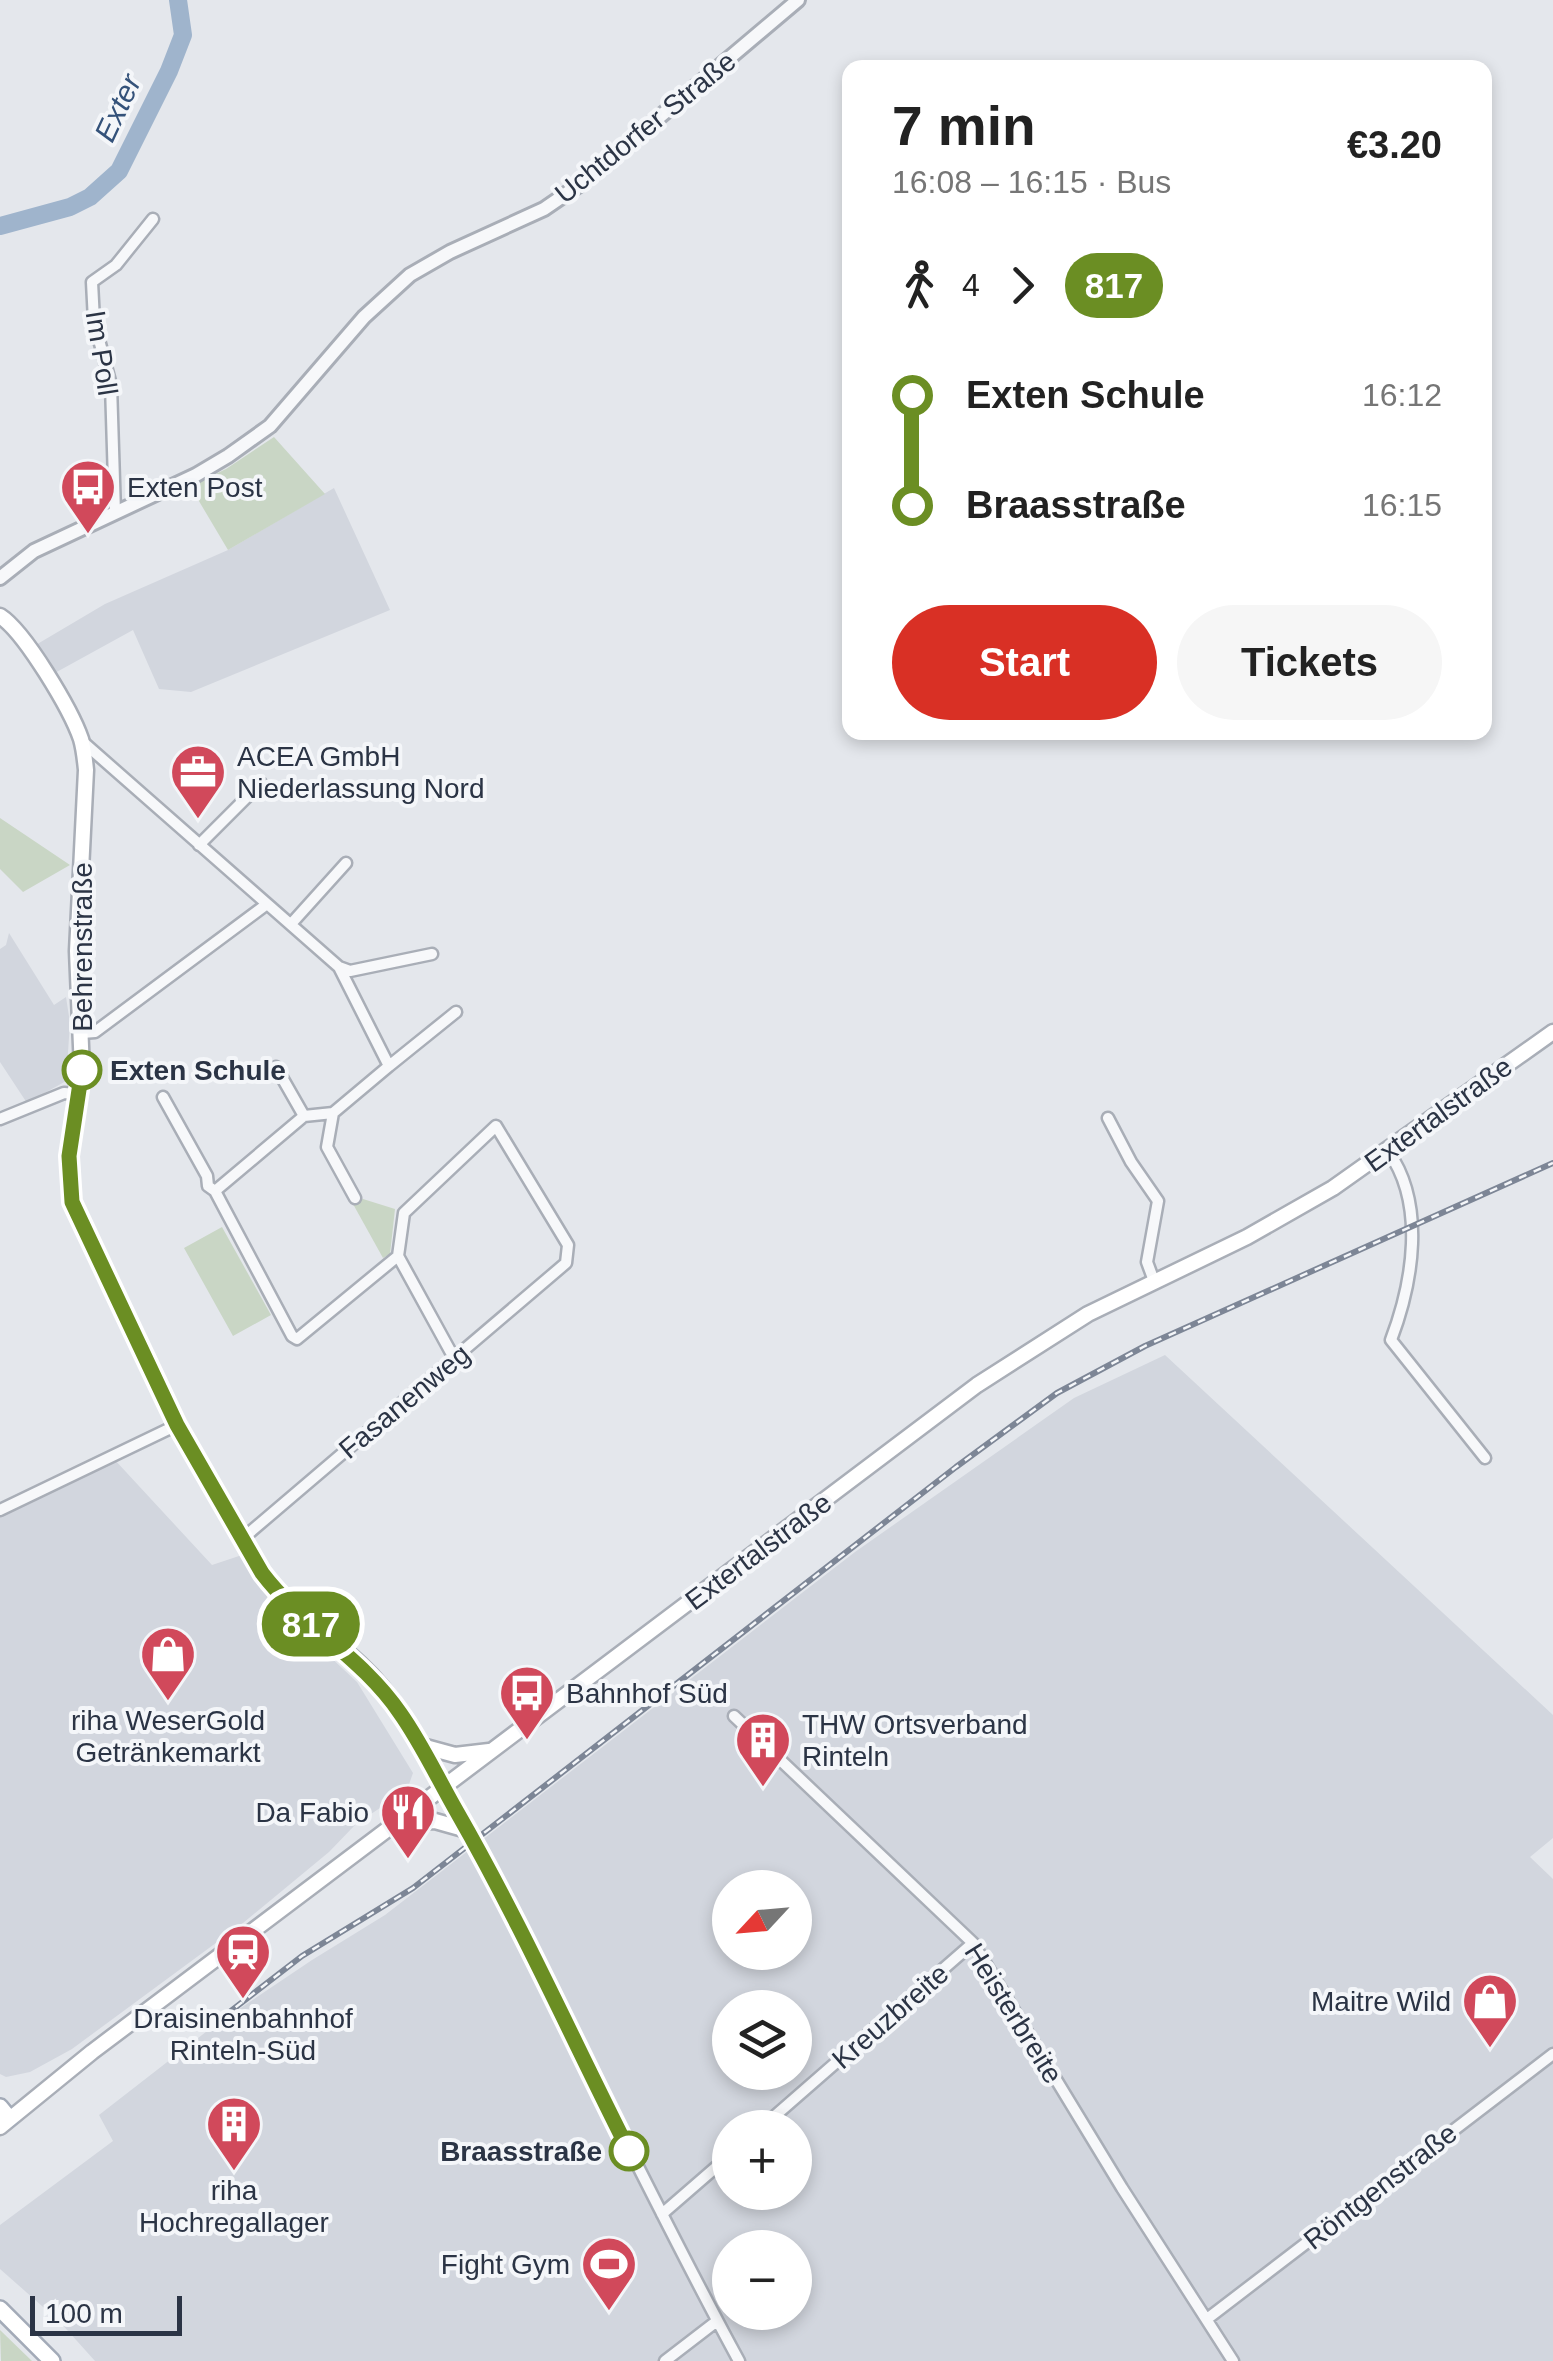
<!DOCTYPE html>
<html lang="en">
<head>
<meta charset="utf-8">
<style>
	body { margin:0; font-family:Helvetica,sans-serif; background:#f6f6f6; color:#222; height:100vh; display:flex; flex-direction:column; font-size:38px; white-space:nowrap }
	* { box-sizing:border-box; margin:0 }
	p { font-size:32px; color:#767676 }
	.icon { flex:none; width:55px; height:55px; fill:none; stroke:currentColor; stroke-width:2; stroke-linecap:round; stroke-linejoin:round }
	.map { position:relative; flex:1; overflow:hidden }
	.details { position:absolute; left:842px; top:60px; width:650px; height:680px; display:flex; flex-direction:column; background:#fff; border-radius:20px; box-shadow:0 5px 15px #0003 }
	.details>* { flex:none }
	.badge { padding:0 20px; border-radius:32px; font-size:35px; line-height:65px }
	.needle { width:65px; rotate:244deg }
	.tools { position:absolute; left:712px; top:1870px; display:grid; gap:20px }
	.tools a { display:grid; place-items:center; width:100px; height:100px; border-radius:50%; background:#fff; box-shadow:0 5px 15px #0003; font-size:50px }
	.scale { position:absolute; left:30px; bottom:25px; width:152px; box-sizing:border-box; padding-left:10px; border:5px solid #2b3445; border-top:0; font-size:28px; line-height:35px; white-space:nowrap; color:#2b3445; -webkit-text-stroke:8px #f4f6f9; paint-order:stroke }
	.map>.badge { position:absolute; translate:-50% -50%; box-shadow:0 0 0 5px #fff }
	.legs { display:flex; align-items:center; gap:15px; height:110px; padding:0 50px; font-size:32px }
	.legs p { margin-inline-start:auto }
	.summary { display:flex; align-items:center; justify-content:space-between; height:170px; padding:0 50px }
	h1 { font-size:55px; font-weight:600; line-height:75px }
	.button { display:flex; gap:20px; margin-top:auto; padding:20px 50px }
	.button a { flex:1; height:115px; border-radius:60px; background:#d93025; color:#fff; font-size:40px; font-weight:600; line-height:115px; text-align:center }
	.button a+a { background:#f6f6f6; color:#222 }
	ul { padding:0 50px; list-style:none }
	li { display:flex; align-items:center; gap:35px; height:110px; font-size:38px }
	li i { display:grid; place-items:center; width:15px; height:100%; margin:0 12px; background:currentColor }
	li i::after { content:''; width:25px; height:25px; margin:-12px; border:8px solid; border-radius:50%; background:#fff }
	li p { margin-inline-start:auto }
	li:first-child i { background:linear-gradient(#0000 50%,currentColor 0) }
	li:last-child i { background:linear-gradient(currentColor 50%,#0000 0) }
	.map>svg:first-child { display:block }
</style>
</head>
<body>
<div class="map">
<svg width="1553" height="2361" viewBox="0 0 1553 2361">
	<rect width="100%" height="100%" fill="#e4e7ec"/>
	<!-- built -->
	<path fill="#d2d6de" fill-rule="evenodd" d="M334,488L390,610L191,692L159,689L133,630L53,674L34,646L105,604L228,550Z
		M9,933L54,1005L66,997L70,1023L66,1081L27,1103L0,1062V949L6,945Z
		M1165,1355L1553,1715V1838L1530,1857L1553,1879V2361H95L59,2321L0,2269V2225L113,2141L99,2115L211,2028L312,1960L385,1915L855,1552L1074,1398ZM730,1888H795V1952H730ZM730,2008H795V2072H730ZM730,2128H795V2192H730ZM730,2248H795V2312H730Z
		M114,1459L212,1565L242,1555L295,1624L357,1682L413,1773L407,1790L356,1824L329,1852L243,1923L72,2049L30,2072L6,2077L0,2074V1514Z"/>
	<!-- green -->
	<path fill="#c9d6c5" d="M274,437L325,494L228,550L190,486L226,469Z
		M0,818L70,865L23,892L0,869Z
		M363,1199L395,1209L390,1254L383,1258L353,1204Z
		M222,1227L271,1315L233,1336L184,1248Z
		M0,2330L32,2361H1Z"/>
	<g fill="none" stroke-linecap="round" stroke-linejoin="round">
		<!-- river -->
		<path stroke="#9fb4cc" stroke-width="18" d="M0,226L70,207L90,197L119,171L169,71L183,35L178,0"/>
		<!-- minor casing -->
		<g stroke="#a9aeb7" stroke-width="15">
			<path id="minor" d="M115,513L111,385L94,321L92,282L116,265L153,219
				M83,742L339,967L350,971L432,954
				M199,845L261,783
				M291,924L346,863
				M82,1033L95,1032L267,904
				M389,1066L456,1012
				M276,1067L304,1116
				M163,1097L207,1176L208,1186L215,1191L292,1336L297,1339L398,1256L404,1213L496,1126L568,1245L566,1263L242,1539
				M333,1113L327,1147L355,1198
				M1108,1118L1131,1162L1158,1201L1147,1262L1154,1281
				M0,1119L64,1093L78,1094
				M1388,1151C1426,1204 1413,1282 1391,1340L1485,1458
				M215,1191L304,1116L333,1113L389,1066L339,967
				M398,1256L454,1358
				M0,1510L177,1425
				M734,1716L973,1943L1122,2188L1233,2361
				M443,1788C548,1976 636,2172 739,2361
				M761,2128L973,1943
				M662,2214L730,2155
				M1207,2319L1553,2054
				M665,2361L717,2321"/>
		</g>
		<!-- tertiary casing -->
		<g stroke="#a9aeb7" stroke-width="18">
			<path id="tertiary" d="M0,578L34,551L196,475L228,456L270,426L364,317L410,275L450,252L544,209L579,185L798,0"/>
		</g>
		<!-- secondary casing -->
		<g stroke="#a9aeb7" stroke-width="19">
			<path id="secondary" d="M0,616C25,632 71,710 81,739C84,749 85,760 86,770L77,951L82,1070L69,1156L73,1203L177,1425L262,1573C289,1610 327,1633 360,1664C397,1698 420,1744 443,1788
				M422,1746L455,1755L489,1751
				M402,1823L435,1821L467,1830
				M0,2127L92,2052L977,1385L1088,1314L1247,1237L1333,1188L1553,1032"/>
		</g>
		<!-- primary casing -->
		<g stroke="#a3abb8" stroke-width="20">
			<path id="primary" d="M0,2107L9,2118
				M0,2309L52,2361"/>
		</g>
		<!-- minor -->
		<use href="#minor" stroke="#f7f8fa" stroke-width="10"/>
		<!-- tertiary -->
		<use href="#tertiary" stroke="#f7f8fa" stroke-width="12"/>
		<!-- secondary -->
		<use href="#secondary" stroke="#fff" stroke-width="14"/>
		<!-- primary -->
		<use href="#primary" stroke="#fff" stroke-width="15"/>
		<!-- rail casing -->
		<g stroke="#7d8696" stroke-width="6">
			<path id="rail" d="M223,2017L302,1956L413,1888L956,1467L1057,1393L1145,1346L1553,1163"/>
		</g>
		<!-- rail -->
		<use href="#rail" stroke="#f4f6f9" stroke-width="2.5" stroke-dasharray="8" stroke-linecap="butt"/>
	</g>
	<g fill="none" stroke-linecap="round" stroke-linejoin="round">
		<!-- line-1 casing -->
		<g stroke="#fff" stroke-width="22">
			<path id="line-1" d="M82,1070L69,1156L72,1202L177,1425L262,1573C302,1626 362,1657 400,1713C422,1744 438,1779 457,1812C520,1922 572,2038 629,2151"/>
		</g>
		<!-- line-1 -->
		<use href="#line-1" stroke="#6b8e23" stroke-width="15"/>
	</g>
	<!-- icons -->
	<defs>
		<g id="bus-pin" transform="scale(2.875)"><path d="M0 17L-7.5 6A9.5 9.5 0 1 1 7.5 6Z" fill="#d1495b" stroke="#f4f6f9"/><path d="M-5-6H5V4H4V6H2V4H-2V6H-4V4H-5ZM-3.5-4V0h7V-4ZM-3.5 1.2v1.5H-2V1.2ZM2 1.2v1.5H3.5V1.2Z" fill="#fff"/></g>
		<g id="office-pin" transform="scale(2.875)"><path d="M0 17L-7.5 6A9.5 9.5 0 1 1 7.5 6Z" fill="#d1495b" stroke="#f4f6f9"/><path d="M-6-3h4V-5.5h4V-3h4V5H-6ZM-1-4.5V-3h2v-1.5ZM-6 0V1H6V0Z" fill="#fff"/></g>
		<g id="shop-pin" transform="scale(2.875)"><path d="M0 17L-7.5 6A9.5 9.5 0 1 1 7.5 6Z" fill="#d1495b" stroke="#f4f6f9"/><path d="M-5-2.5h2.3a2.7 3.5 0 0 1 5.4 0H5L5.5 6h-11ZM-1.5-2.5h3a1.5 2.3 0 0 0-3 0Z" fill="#fff"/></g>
		<g id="building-pin" transform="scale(2.875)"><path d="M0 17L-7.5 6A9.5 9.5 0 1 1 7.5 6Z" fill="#d1495b" stroke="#f4f6f9"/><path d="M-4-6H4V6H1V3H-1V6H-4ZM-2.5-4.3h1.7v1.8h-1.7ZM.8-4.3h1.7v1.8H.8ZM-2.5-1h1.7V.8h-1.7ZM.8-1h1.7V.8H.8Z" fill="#fff"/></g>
		<g id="restaurant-pin" transform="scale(2.875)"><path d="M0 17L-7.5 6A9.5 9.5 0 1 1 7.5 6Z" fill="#d1495b" stroke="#f4f6f9"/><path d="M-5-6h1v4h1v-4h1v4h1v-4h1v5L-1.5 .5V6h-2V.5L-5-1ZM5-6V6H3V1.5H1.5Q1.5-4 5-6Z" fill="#fff"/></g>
		<g id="station-pin" transform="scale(2.875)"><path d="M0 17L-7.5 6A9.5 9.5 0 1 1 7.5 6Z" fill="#d1495b" stroke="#f4f6f9"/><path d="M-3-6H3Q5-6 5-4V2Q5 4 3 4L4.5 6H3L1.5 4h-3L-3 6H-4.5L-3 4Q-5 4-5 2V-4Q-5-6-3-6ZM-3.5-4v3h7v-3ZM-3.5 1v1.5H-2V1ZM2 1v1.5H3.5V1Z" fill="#fff"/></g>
		<g id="stadium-pin" transform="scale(2.875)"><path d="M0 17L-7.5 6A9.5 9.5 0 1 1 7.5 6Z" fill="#d1495b" stroke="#f4f6f9"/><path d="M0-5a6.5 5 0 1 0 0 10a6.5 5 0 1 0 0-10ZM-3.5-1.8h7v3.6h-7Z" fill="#fff"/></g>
	</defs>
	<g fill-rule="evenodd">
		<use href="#bus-pin" x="88" y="487"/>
		<use href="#office-pin" x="198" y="772"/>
		<use href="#shop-pin" x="168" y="1654"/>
		<use href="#bus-pin" x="527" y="1693"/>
		<use href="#building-pin" x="763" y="1740"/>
		<use href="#restaurant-pin" x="408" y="1812"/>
		<use href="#station-pin" x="243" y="1952"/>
		<use href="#shop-pin" x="1490" y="2001"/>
		<use href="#building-pin" x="234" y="2124"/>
		<use href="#stadium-pin" x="609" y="2264"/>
	</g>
	<!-- markers -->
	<g fill="#fff" stroke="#6b8e23" stroke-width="5">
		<circle cx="82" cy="1070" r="18"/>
		<circle cx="629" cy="2151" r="18"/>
	</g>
	<g text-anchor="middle" stroke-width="8" stroke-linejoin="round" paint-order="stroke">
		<!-- street labels -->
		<g font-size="28" fill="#2b3445" stroke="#f4f6f9">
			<text transform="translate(645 127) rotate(-39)" y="10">Uchtdorfer Straße</text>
			<text transform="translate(102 353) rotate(81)" y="10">Im Poll</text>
			<text transform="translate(82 947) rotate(-90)" y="10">Behrenstraße</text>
			<text transform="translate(1438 1114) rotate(-36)" y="10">Extertalstraße</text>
			<text transform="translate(404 1401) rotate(-40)" y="10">Fasanenweg</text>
			<text transform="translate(758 1551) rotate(-37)" y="10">Extertalstraße</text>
			<text transform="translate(1014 2013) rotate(58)" y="10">Heisterbreite</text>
			<text transform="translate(890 2016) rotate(-41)" y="10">Kreuzbreite</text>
			<text transform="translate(1380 2186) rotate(-38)" y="10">Röntgenstraße</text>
		</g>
		<!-- poi labels -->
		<g font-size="28" fill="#2b3445" stroke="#f4f6f9" text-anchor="start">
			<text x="127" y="497">Exten Post</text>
			<text x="237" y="766">ACEA GmbH<tspan x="237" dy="32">Niederlassung Nord</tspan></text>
			<text x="566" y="1703">Bahnhof Süd</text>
			<text x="168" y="1730" text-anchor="middle">riha WeserGold<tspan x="168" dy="32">Getränkemarkt</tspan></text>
			<text x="802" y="1734">THW Ortsverband<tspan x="802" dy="32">Rinteln</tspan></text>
			<text x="369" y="1822" text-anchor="end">Da Fabio</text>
			<text x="1451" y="2011" text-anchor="end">Maitre Wild</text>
			<text x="243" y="2028" text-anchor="middle">Draisinenbahnhof<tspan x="243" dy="32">Rinteln-Süd</tspan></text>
			<text x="234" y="2200" text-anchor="middle">riha<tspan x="234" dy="32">Hochregallager</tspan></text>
			<text x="570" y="2274" text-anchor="end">Fight Gym</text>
		</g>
		<!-- stop labels -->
		<g font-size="28" font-weight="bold" fill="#2b3445" stroke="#f4f6f9" text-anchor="start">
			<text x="110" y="1080">Exten Schule</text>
			<text x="602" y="2161" text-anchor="end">Braasstraße</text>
		</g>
		<!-- water labels -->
		<g font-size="30" font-style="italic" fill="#34527a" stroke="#f4f6f9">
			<text transform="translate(118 108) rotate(-65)" y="10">Exter</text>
		</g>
	</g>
</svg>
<div class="tools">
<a><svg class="needle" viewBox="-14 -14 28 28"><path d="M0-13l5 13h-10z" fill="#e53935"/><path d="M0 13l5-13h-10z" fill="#767676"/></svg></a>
<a><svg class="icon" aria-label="layers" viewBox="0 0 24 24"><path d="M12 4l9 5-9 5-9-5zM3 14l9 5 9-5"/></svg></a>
<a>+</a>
<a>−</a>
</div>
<div class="scale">100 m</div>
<b class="badge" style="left:311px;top:1624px;background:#6b8e23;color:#fff">817</b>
<section class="details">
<div class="summary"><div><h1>7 min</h1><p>16:08 – 16:15 · Bus</p></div><b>€3.20</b></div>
<div class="legs"><svg class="icon" aria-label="walk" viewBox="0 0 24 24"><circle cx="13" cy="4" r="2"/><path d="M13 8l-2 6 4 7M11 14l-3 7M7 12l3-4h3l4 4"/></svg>4<svg class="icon" aria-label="forward" viewBox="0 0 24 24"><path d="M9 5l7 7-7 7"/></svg><b class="badge" style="background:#6b8e23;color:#fff">817</b></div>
<ul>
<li><i style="color:#6b8e23"></i><b>Exten Schule</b><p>16:12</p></li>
<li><i style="color:#6b8e23"></i><b>Braasstraße</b><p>16:15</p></li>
</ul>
<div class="button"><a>Start</a><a>Tickets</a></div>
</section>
</div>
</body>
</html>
